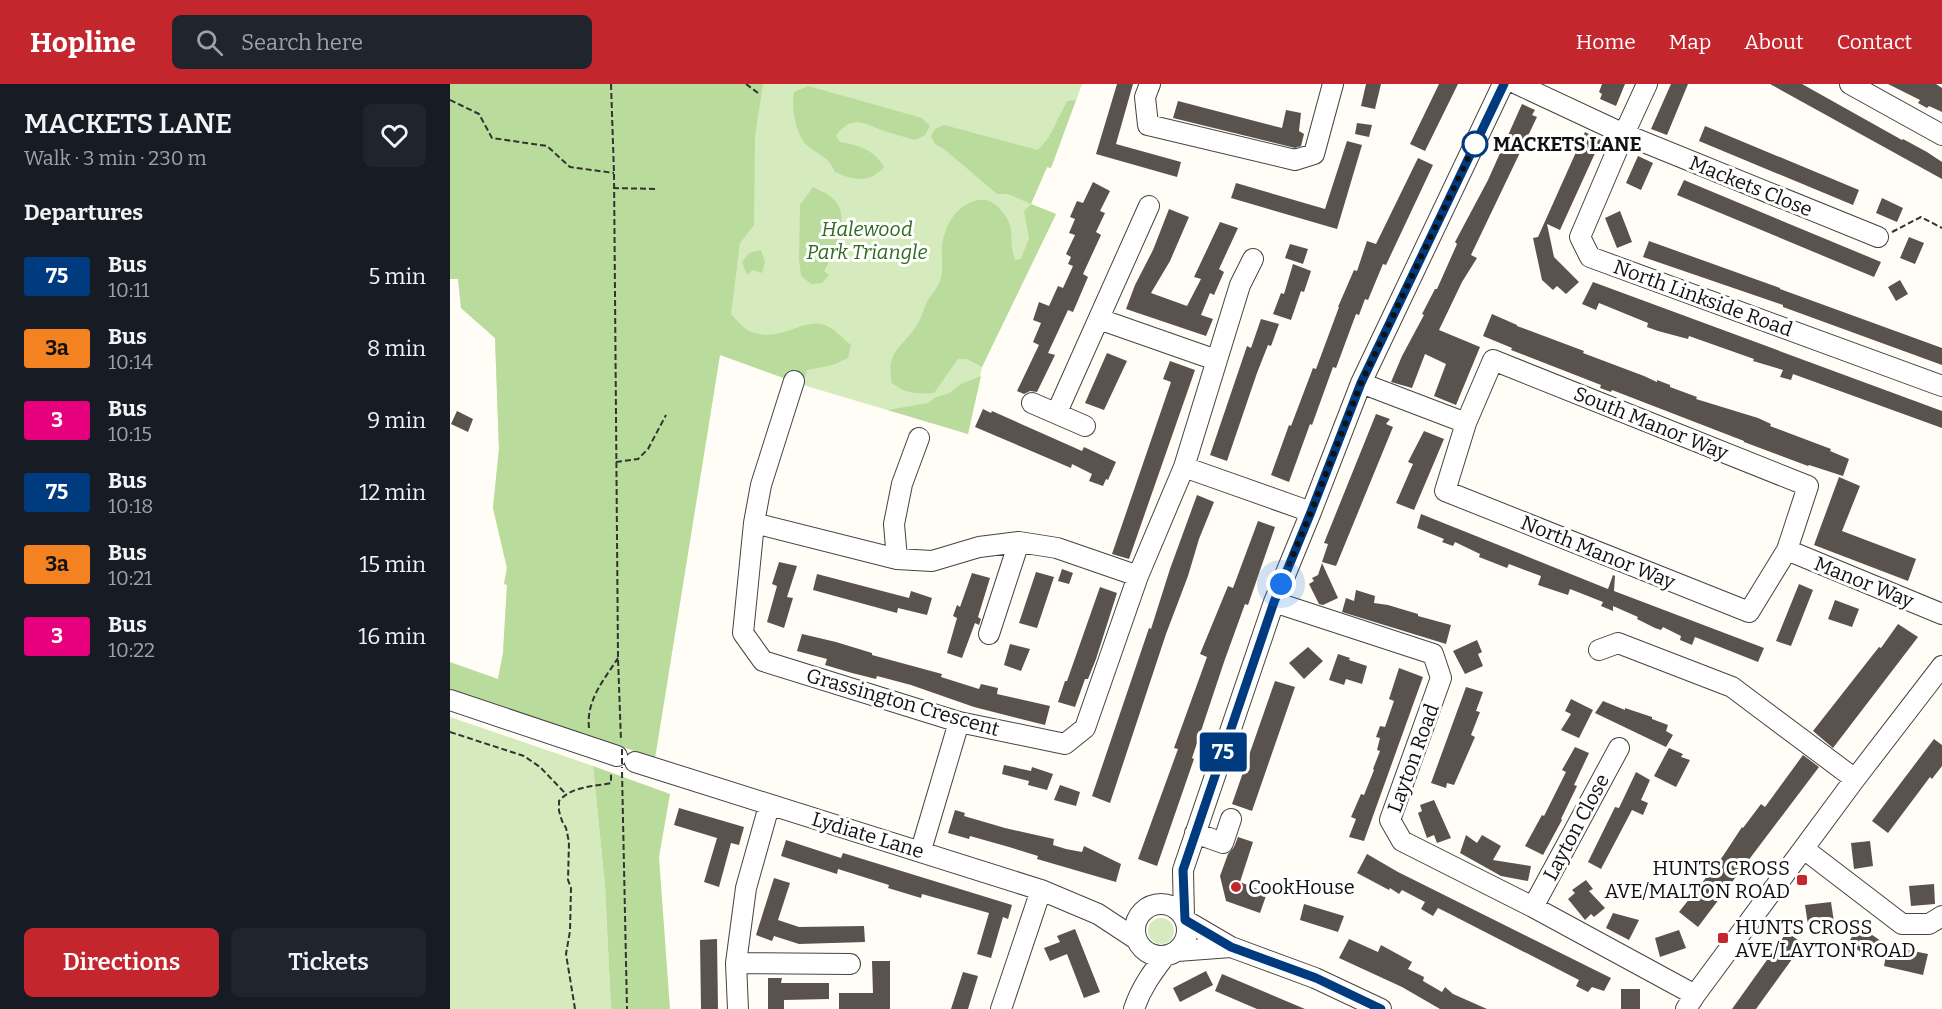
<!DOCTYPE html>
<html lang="en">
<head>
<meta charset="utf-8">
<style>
	body { margin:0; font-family:Bitter,serif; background:#20242c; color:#f1f3f6; height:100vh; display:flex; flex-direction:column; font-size:22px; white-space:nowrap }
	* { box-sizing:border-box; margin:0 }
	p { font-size:20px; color:#9ea1a6 }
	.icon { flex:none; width:33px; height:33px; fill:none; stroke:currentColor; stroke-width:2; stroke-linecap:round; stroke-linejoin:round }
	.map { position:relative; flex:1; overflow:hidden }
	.details { display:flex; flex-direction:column; background:#171b24; width:450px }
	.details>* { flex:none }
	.badge { padding:0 12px; border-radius:4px; font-size:21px; line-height:39px }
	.you { position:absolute; width:30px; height:30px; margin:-15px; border:4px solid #fff; border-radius:50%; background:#1a73e8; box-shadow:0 0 0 9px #1a73e833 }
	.map>.badge { position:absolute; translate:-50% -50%; box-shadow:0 0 0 3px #fff }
	h2 { padding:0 24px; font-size:22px; line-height:54px }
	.round { display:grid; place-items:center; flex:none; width:63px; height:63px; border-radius:9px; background:#20242c }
	.head { display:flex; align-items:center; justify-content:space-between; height:102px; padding:0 24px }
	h1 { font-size:28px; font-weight:600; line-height:45px }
	.primary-button { display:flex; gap:12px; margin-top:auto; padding:12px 24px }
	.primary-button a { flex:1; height:69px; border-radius:9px; background:#c4262e; color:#fff; font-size:24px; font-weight:600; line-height:69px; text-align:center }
	.primary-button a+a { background:#20242c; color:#f1f3f6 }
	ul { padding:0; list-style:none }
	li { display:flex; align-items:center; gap:18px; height:72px; padding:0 24px }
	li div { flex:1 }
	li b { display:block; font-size:22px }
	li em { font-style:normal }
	li .badge { min-width:66px; font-weight:700; text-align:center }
	header { display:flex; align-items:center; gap:36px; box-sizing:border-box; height:84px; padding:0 30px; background:#c4262e; color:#fff }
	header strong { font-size:28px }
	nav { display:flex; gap:33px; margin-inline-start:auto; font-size:21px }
	.search { width:420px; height:54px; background:#20242c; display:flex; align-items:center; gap:15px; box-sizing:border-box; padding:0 21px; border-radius:9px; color:#9ea1a6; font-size:22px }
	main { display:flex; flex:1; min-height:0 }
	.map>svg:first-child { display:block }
</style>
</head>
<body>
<header>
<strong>Hopline</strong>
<div class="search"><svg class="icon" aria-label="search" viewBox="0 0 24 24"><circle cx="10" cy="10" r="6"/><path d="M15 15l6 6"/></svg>Search here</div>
<nav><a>Home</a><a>Map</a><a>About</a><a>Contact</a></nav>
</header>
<main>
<section class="details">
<div class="head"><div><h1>MACKETS LANE</h1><p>Walk · 3 min · 230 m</p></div><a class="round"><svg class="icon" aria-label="heart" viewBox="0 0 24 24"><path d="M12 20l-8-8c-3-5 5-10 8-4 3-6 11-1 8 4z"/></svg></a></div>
<h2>Departures</h2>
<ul>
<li><span class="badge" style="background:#003b80;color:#fff">75</span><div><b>Bus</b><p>10:11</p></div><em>5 min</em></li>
<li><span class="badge" style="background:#f58220;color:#111">3a</span><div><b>Bus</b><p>10:14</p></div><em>8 min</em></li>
<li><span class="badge" style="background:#e6007e;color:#fff">3</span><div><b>Bus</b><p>10:15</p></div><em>9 min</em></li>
<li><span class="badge" style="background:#003b80;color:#fff">75</span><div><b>Bus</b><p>10:18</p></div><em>12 min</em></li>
<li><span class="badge" style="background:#f58220;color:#111">3a</span><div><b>Bus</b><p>10:21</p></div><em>15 min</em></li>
<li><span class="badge" style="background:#e6007e;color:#fff">3</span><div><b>Bus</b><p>10:22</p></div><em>16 min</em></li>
</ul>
<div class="primary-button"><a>Directions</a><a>Tickets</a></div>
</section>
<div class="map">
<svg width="1492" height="925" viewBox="0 0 1492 925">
	<rect width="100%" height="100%" fill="#fffdf5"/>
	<!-- green -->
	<path fill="#d5ebbd" d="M0,0H632L601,84L597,83L581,120L606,130L532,283L518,350L353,301L270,270L205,674L48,595L53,569L57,501L54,500L57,484L43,424L49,365L45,254L11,224L8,195H0Z
		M0,633L143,682L155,802L161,925H0Z
		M698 847a13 13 0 1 1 26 0a13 13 0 1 1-26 0Z"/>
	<!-- forest -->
	<path fill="#b9dc9c" d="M0,0H313L305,52L304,141L290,159L281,230C287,236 294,246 302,248C332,259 352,233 375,241C384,244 393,255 401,261L398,274L383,281L357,286L353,301L270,271L205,674L0,605V578L48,595L53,569L57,501L54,500L57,484L43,424L49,365L45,254L11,224L8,195H0Z
		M358,2L472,34L480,42L475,51L465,56C456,53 446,51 437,48C415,40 402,29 386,52L390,58C408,61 425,66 434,83C419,100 403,96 385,88C378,72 371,73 358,62C346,53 341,23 344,8Z
		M626,16L601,84L597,83L581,120L606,130L532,283L517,275H508L484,309C467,310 455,310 442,299C436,268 449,266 465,244C471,236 473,227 477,218C479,213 484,209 487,203C495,190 491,178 492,163C494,142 507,119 529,116C536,115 541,117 546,121C569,143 557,152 565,176L571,175L579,154L574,127L581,120L558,110H547L494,65L485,60L481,52L485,45L494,41L588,66L599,53L617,17Z
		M363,103C368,106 375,108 380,112C404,130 385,168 374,187L379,191L372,199L361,200L351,192L349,175L350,121Z
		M311,166L315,178L312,189L303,186L297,191L292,178L299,169Z
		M531,292L518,350L438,326L478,319L486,313L500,309L511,300Z
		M143,682L220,710L209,773L220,925H161L155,802Z"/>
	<!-- building -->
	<path fill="#5a524d" d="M667,0H683L666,60L731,78L727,93L646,70Z
		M916,0H931L925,25L911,22Z
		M989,0H1008L975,67L960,60Z
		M1152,0H1175L1166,22L1150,15L1152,10L1149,8Z
		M1221,0H1238L1217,51L1201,45Z
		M1320,0H1352L1452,56L1453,55L1477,68L1492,78V95Z
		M1438,0H1486L1492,4V28L1479,22L1477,24L1468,19L1470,16Z
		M728,17L832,44L836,26L851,29L849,47L854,50L851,62L845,64L723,34Z
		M1072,20L1085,26L1082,31L1087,33L1021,171L1027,174L1012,198L989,246L1030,263L1006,321L984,312L996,280L975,270L962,304L941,298L952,272L974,231L972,230L985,205H987L1007,160L1005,158L1038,96Z
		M907,39L922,41L919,53L905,50Z
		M1255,42L1409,106L1403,121L1249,57Z
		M1135,48L1151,56L1110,146L1097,140L1104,173L1129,198L1116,210L1107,202L1103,206L1092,196L1083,154L1088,153Z
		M897,57L912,61L887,145L781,114L786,99L875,125Z
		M1188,72L1203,79L1191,106L1176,99Z
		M968,74L983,81L936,181L933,180L918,216L915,215L909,231L906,230L886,284L883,283L862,341L860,340L839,398L821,391L839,341L841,342L863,284L866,285L889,223H888L904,186L907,187L917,157L926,160Z
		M1234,96L1431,178L1424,193L1227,111Z
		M643,98L660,107L650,127L655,129L646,148L651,151L633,190L638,193L623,228L618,226L598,269L605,271L587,308L580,307L574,310L567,307L589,261L583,258L591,239L583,236L589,218L599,222L608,202L613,204L623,182L618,180L621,173L616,170L625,151L619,149L625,135L620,133L627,117L633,119Z
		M1432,114L1453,124L1447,138L1426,129Z
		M719,125L739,133L720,177L701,209L737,222L751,195L744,193L770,138L788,144L769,185L774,188L764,211L760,209L751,231L763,235L756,252L676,225L685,201L703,166Z
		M1170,127L1182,158L1167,164L1155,134Z
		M1459,153L1474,159L1465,180L1450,174Z
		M1199,157L1330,204V205L1492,264V281L1333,223V221L1193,173Z
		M840,160L858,165L853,180L835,174Z
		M843,180L861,187L854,208L851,207L841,236L823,230L831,209L834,210Z
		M1450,196L1458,210L1446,217L1438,203Z
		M1143,198L1492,327V344L1343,290L1341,296L1330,293L1333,286L1303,277L1304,275L1239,252L1238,255L1208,247L1197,243L1198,239L1149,219L1146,226L1132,220Z
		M1042,230L1067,241V242L1134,267L1133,269L1194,292L1207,298V296L1220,301V303L1247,313L1246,315L1308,334L1321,340L1320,342L1381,365L1380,367L1399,375L1393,392L1359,381L1358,382L1294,358V357L1162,306L1161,308L1150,304L1151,301L1061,266L1062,264L1033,252Z
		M811,235L829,240L821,262L818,261L807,289L777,377L760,371L797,262L801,264Z
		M657,269L677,277L654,326L635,319Z
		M720,277L745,286L679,475L662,470L721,298L713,295Z
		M533,325L541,329L542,327L632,367L634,363L666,378L658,396L656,395L653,402L639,397L642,390L622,380L621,384L525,343Z
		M7,327L23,335L18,348L1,340Z
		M926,330L940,335L936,340L943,343L886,482L872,478L878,460L874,459Z
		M974,347L994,355L964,426L946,419L963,380L958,378Z
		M1389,393L1410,402L1392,447L1466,475L1458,497L1364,461Z
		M747,411L764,418L749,455L738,492L716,550L660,719L642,712L699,544L701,545L720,485Z
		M971,430L1158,505L1163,491L1165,492L1164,507L1314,564L1308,578L1245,553L1242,561L1230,556L1231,552L1213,543L1211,546L1205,544L1187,535L1188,533L1163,522V527L1151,522L1153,518L1120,505L1118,511L1088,501L1091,492L1059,480L1057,484L1029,473L1030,470L1005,458L1003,462L992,458L994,455L967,444Z
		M808,437L825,443L798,521L795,520L774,578L742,674L744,675L707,782L688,775L728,665L724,664L757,573L750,570L778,502L783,504Z
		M329,478L347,482L337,513L343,514L334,544L317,538L327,502L322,500Z
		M872,479L888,514L873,521L869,520L859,500L864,497L862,494L868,491Z
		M612,485L623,489L619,500L608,497Z
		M586,488L604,493L587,544L569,539Z
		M522,489L540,494L528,533L531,535L529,541L525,539L512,574L497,569L507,534L503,532L507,521L510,523Z
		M367,490L459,514L461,507L482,514L477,531L448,524L447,529L363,506Z
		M1349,500L1363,506L1341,562L1326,557Z
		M650,503L667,509L646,575L638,595H635L625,623L608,618L615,597H617Z
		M906,506L925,512L924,519L938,521L968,530V532L1001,541L996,560L892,528L896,514L904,517Z
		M1385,516L1409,525L1402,543L1378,535Z
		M1448,540L1468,553L1383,664L1363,647L1429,563L1431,564Z
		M352,550L386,558L422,569V571L492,590L491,593L529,605L531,600L548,604L547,610L600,622L595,641L524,623L461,601L427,592L426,595L402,589L375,581L377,575L347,567Z
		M1027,556L1032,568L1028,570L1033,582L1015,590L1003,567Z
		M560,560L580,565L571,587L554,581Z
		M858,563L873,577L854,595L839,579Z
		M888,570L900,574L899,576L917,582L912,600L896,595L894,601L879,596Z
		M949,584L973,593L914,757L899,753L906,735L901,733L911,710L914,711L924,686L923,685L930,667L927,666L930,654L926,653L930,642L935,643L944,617L939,615Z
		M825,597L845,603L802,727L782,720Z
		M1016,603L1033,608L1026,627L1030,628L1021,651L1025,653L1004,701L997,699L996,704L981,699Z
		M1121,615L1143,626L1129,654L1111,646L1121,630L1115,627Z
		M1153,617L1175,626V624L1202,633V635L1218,641L1216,647L1223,651L1216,663L1145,629Z
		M1484,655L1492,661V682L1482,695L1480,693L1438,749L1422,737Z
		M1125,663L1139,669L1124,701L1127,702L1111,735L1112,736L1093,771L1075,762L1092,731L1094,732L1116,688L1112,686Z
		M1219,664L1233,670L1231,673L1240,676L1226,703L1204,692Z
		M1353,671L1369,683L1248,843L1229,828L1273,772L1292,743L1293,744L1311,720L1315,723Z
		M554,681L581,687L582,683L603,690L597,706L578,701L579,697L552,690Z
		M1186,688L1200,696L1191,716L1198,719L1193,731L1182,726L1151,785L1138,778L1165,723L1169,724Z
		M610,701L630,708L626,722L604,716Z
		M984,716L1001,754L987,759L984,751L977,754L968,729L972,727L970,721Z
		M229,724L294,743L289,761L281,759L269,803L254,798L267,754L224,741Z
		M505,726L515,729L514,732L555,744L604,755L603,761L616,765L632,768L634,762L671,780L666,798L587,775L588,772L559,763L520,752L519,755L498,749Z
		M1016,751L1027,759L1032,751L1051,762L1043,776L1081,782L1078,797L1051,792L1010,769Z
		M788,753L803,758L790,798L817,809L810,829L776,817L770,792L778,770L784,763Z
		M336,756L391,774L393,769L562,821L558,835L553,833L541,874L527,870L539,829L472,810L471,814L438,804L439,801L388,785L387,790L331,772Z
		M1420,757L1423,782L1404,785L1401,759Z
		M917,770L948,788L1161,894L1154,907L1142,903L1138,908L1126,902L1129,896L1000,830L988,824L983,832L971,825L975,818L952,806L949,810L940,804L939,806L907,789Z
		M324,794L340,799L328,836L349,843L414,842L415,858L349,860L324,852L322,857L306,851Z
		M1136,796L1143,805L1139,807L1155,824L1144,833L1141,830L1135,836L1118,815L1125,809L1122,806Z
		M1484,800L1485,820L1461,822L1459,802Z
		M1381,818L1384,838L1358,841L1355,821Z
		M854,820L894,832L888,848L850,836Z
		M1163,829L1189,836L1179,856L1156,844Z
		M1409,842L1431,857L1419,874L1398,859Z
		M625,845L650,908L634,914L617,870L600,877L594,864L610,858L607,852Z
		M1229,846L1236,864L1210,873L1205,854Z
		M1337,848L1353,860L1306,925H1282Z
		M267,855L268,925H251L250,856Z
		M899,855L928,868L931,861L962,878L958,885L974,893L973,897L992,908L995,903L1003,910L1037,925H990L952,903L889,874Z
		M1438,862L1478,870L1473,891L1434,882Z
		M422,877H440V925H389V909H423Z
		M756,887L763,901L730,918L723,904Z
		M513,888L528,892L518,925H501Z
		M772,890L855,925H807L765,907Z
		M318,894H332L331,899H379V915L334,916V925H318Z
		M1171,905H1190V925H1171Z"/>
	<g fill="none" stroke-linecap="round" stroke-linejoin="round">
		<!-- minor casing -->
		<g stroke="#444" stroke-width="22">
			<path id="minor" d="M700,0L695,13L698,41L845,76L864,70L883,0
				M1067,0L1174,50L1197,0
				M1400,0L1492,51
				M1428,153L1174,50L1130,153L1140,173L1492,302
				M649,235L766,276
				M1043,276L1358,402L1337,466L1299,528L995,407L1016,339Z
				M344,297L311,401L304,439L293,549L313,577L509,638L615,660L635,644L688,492L734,383L790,201L803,175
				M911,299L1016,339
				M582,319L635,342
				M607,328L699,122
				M734,383L861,428
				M304,439L447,475L482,477L529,463L569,458L607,464L688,492
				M1337,466L1492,530
				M447,475L444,440L452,400L469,354
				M824,518L983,570L991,594L940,736L952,757L1083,823L1245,911
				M539,550L569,458
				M1149,566L1168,559L1282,603L1405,695
				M0,616L167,672
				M185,678L591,806L648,830L686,855
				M745,749L773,759L781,735
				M1354,765L1452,840H1479L1492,832
				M471,766L509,638
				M685 846a26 26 0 1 1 52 0a26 26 0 1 1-52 0Z
				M1083,823L1169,664
				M734,834L733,786L824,518L861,428L911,299L1053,0
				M735,836L781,863L865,894L931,925
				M727,867L781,863
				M286,879L400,880
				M288,925L286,879L296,804L319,722
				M551,925L591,806
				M684,925C691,904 702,889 715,872
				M1236,925L1245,911L1405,695L1492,582"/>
		</g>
		<!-- path -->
		<path stroke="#333" stroke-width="2" stroke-dasharray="6 3" stroke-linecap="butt" d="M161,0L164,89L168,574L171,657
			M296,0L308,9
			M0,16L29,30L42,54L97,62L120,83L164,89
			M163,104L207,105
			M1442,148L1471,133L1492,144
			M166,378L188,375L198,365L216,331
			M139,644C136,616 154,596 168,574
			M0,648L74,672L90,683L115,709
			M172,688L177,925
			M125,925L116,870L120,847L121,804L118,796L119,758L116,744L112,737L109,727V717C122,702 142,703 161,699V688"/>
		<!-- minor -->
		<use href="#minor" stroke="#fff" stroke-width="20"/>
		<!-- path-bridge -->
		<path stroke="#333" stroke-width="2" stroke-dasharray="6 3" stroke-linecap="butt" d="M172,665V684"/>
	</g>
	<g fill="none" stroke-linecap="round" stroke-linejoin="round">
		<!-- line casing -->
		<g stroke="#fff" stroke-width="14">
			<path id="line" d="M931,925L866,894L781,863L735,836L733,786L824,518L861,428L911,299L1054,0"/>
		</g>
		<!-- line -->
		<use href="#line" stroke="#003b80" stroke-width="9"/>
		<!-- walk -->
		<path stroke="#111" stroke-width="6" stroke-dasharray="0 10.8" d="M831,500L861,428L911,299L1025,60"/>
	</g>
	<!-- markers -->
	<circle fill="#fff" stroke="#003b80" stroke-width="3" cx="1025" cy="60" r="12"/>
	<g fill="#c4262e" stroke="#fff" stroke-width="2">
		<rect x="1346" y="790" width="12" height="12" rx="3"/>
		<circle cx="786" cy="803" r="6"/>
		<rect x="1267" y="848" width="12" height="12" rx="3"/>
	</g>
	<g text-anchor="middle" stroke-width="6" stroke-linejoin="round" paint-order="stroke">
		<!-- stop labels -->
		<g font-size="20" font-weight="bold" fill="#111" stroke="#fff" text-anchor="start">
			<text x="1043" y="67">MACKETS LANE</text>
		</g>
		<!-- street labels -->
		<g font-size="20" fill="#111" stroke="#fff">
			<text transform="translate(1301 102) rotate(22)" y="7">Mackets Close</text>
			<text transform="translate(1253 214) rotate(20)" y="7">North Linkside Road</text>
			<text transform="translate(1201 339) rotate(22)" y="7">South Manor Way</text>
			<text transform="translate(1148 468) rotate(22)" y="7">North Manor Way</text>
			<text transform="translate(1414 498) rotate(22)" y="7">Manor Way</text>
			<text transform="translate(453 618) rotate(16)" y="7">Grassington Crescent</text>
			<text transform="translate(963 674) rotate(-70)" y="7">Layton Road</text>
			<text transform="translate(1126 743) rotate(-62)" y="7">Layton Close</text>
			<text transform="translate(418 751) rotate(17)" y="7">Lydiate Lane</text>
		</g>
		<!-- park labels -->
		<g font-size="20" font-style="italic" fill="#2f6b1f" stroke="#fff">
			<text x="417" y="152">Halewood<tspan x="417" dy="23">Park Triangle</tspan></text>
		</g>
		<!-- poi labels -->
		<g font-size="20" fill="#111" stroke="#fff" text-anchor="start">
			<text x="1340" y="791" text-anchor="end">HUNTS CROSS<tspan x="1340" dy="23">AVE/MALTON ROAD</tspan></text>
			<text x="798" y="810">CookHouse</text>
			<text x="1285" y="850">HUNTS CROSS<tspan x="1285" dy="23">AVE/LAYTON ROAD</tspan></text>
		</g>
	</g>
</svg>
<div class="you" style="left:831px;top:500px"></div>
<b class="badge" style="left:773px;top:668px;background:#003b80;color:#fff">75</b>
</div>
</main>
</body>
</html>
